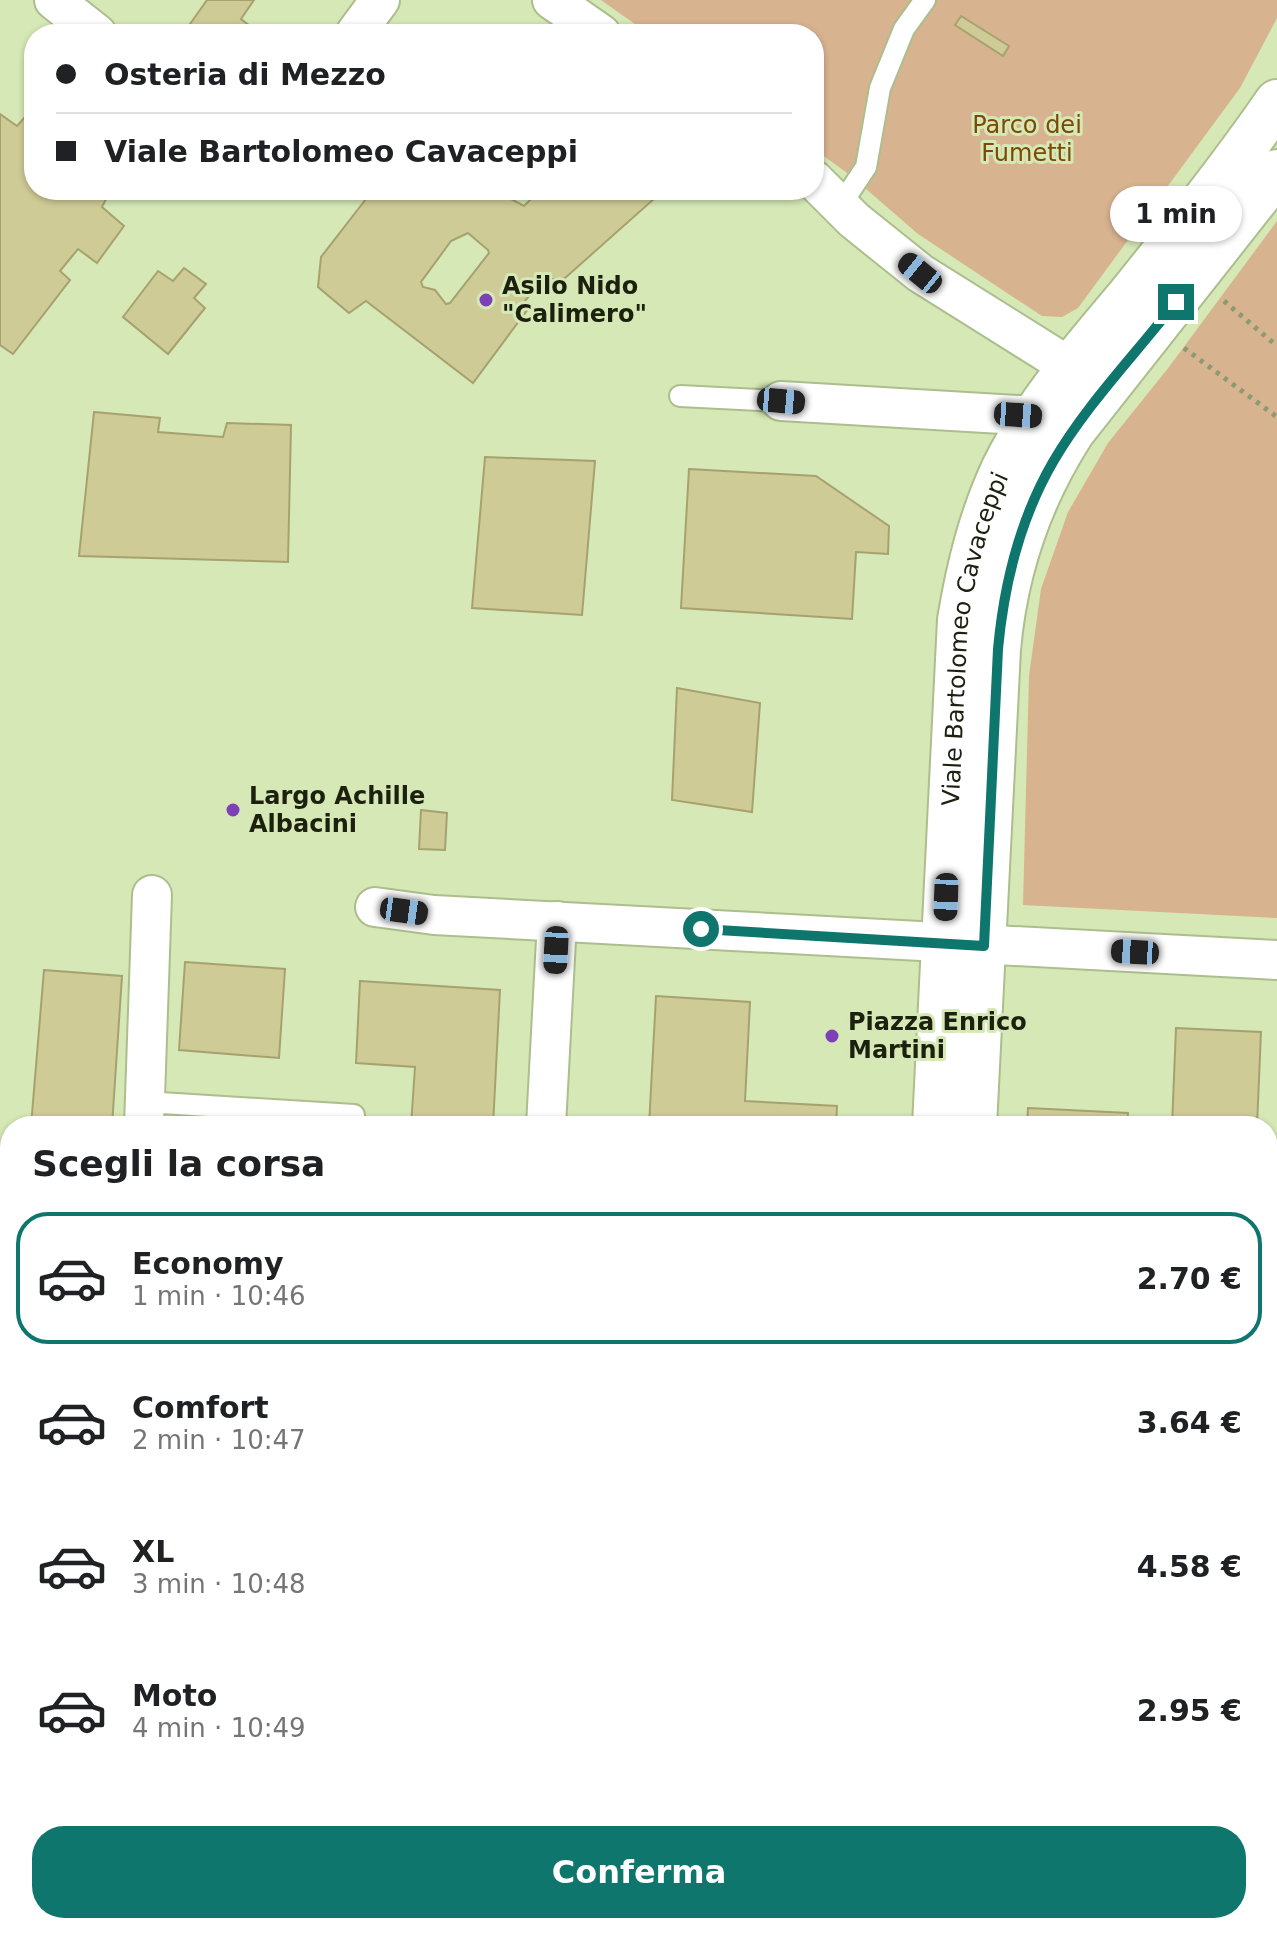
<!DOCTYPE html>
<html lang="it">
<head>
<meta charset="utf-8">
<style>
  body { margin:0; font-family:"DejaVu Sans",sans-serif; background:#f6f6f6; color:#202124; height:100vh; display:flex; flex-direction:column; font-size:30px; white-space:nowrap }
  * { box-sizing:border-box; margin:0 }
  p { font-size:26px; color:#757577 }
  .icon { flex:none; width:44px; height:44px; fill:none; stroke:currentColor; stroke-width:2; stroke-linecap:round; stroke-linejoin:round }
  .map { position:relative; flex:1; overflow:hidden }
  .sheet { position:absolute; left:0px; top:1116px; width:1278px; height:818px; display:flex; flex-direction:column; background:#fff; border-radius:32px 32px 0 0; box-shadow:0 2px 6px #0004 }
  .sheet>* { flex:none }
  .guide { position:absolute; left:24px; top:24px; width:800px; height:176px; border-radius:32px; box-shadow:0 2px 6px #0004; display:grid; align-content:center; height:176px; padding:0 32px; background:#fff }
  .end { position:absolute; width:36px; height:36px; margin:-18px; border:10px solid #0f766e; background:#fff; box-shadow:0 0 0 4px #fff }
  .from { border-radius:50% }
  .bubble { position:absolute; height:56px; border-radius:28px; background:#fff; box-shadow:0 2px 6px #0004; font-size:26px; font-weight:700; line-height:56px; text-align:center }
  .car { position:absolute; width:24px; height:48px; margin:-24px -12px; border-radius:10px; box-shadow:0 0 6px 2px #0007; background:linear-gradient(#222 24%,#8ab4d8 0 40%,#222 0 76%,#8ab4d8 0 86%,#222 0) }
  .guide b { display:flex; align-items:center; gap:28px; height:76px; font-size:30px }
  .guide b+b { border-top:2px solid #e0e0e0 }
  .guide i { width:20px; height:20px; background:#202124 }
  ul { padding:0; list-style:none }
  li { display:flex; align-items:center; gap:24px; height:132px; margin:0 16px 12px; padding:0 16px; border:4px solid transparent; border-radius:32px }
  li div { flex:1 }
  li b { display:block; font-size:30px }
  li em { font-style:normal; font-weight:700 }
  li.selected { border-color:#0f766e }
  li>.icon { width:72px; height:72px; stroke-width:1.5 }
  h2 { padding:0 32px; font-size:36px; line-height:96px }
  .button { display:flex; gap:16px; margin-top:auto; padding:16px 32px }
  .button a { flex:1; height:92px; border-radius:32px; background:#0f766e; color:#fff; font-size:32px; font-weight:700; line-height:92px; text-align:center }
  .map>svg:first-child { display:block }
  .green { fill:#d8b390 }
  .building { fill:#cfcb96; stroke:#a6a26f; stroke-width:2; fill-rule:evenodd }
  .lines { fill:none; stroke-linecap:round; stroke-linejoin:round }
  .lane-casing { stroke:#acbe8d; stroke-width:24 }
  .street-casing { stroke:#acbe8d; stroke-width:42 }
  .secondary-casing { stroke:#acbe8d; stroke-width:48 }
  .path { stroke:#8c9a73; stroke-width:5; stroke-dasharray:4 6; stroke-linecap:butt }
  .lane { stroke:#fff; stroke-width:20 }
  .street { stroke:#fff; stroke-width:38 }
  .secondary { stroke:#fff; stroke-width:44 }
  .route { stroke:#0f766e; stroke-width:10 }
  .poi-dot { fill:#7d40b6; stroke:#d5e8b5; stroke-width:3 }
  .labels { text-anchor:middle; stroke-width:6; stroke-linejoin:round; paint-order:stroke }
  .park-label { font-size:24px; fill:#7c4907; stroke:#d5e8b5 }
  .poi-label { font-size:24px; font-weight:bold; fill:#1b210e; stroke:#d5e8b5; text-anchor:start }
  .street-label { font-size:24px; fill:#1b210e; stroke:#d5e8b5 }
</style>
</head>
<body>
<div class="map">
<svg width="1277" height="1933" viewBox="0 0 1277 1933">
  <rect width="100%" height="100%" fill="#d5e8b5"/>
  <g class="green">
    <polygon points="601,0 1277,0 1277,18 1240,88 1078,308 1062,317 1042,316 918,234 850,175 814,149 814,34 649,34"/>
    <polygon points="1277,221 1277,918 1023,905 1029,676 1041,589 1068,512 1108,443 1169,367"/>
  </g>
  <g class="building">
    <polygon points="207,0 254,0 241,19 260,34 183,34"/>
    <polygon points="961,16 1009,46 1003,56 955,25"/>
    <polygon points="34,107 34,190 105,190 109,193 102,207 124,226 97,263 78,249 60,271 70,280 13,354 0,345 0,114 17,126"/>
    <path d="M 373,190 L 494,190 L 524,206 L 540,190 L 648,190 L 655,198 L 565,278 L 542,280 L 525,301 L 528,309 L 473,383 L 366,301 L 349,313 L 318,287 L 321,257 ZM 468,233 L 488,250 L 489,253 L 450,303 L 446,304 L 435,290 L 423,287 L 421,282 L 451,241 Z"/>
    <polygon points="184,268 206,284 194,298 205,308 168,354 123,317 158,271 173,281"/>
    <polygon points="94,412 160,418 158,432 223,437 227,423 291,425 288,562 79,556"/>
    <polygon points="485,457 595,461 582,615 472,608"/>
    <polygon points="689,469 816,476 889,526 888,554 856,552 852,619 681,608"/>
    <polygon points="677,688 760,703 752,812 672,800"/>
    <polygon points="421,810 447,813 445,850 419,849"/>
    <polygon points="185,962 285,969 279,1058 179,1050"/>
    <polygon points="44,970 122,976 112,1126 31,1126"/>
    <polygon points="360,981 500,990 493,1126 411,1126 415,1067 356,1063"/>
    <polygon points="656,996 750,1002 745,1101 837,1106 836,1126 649,1126"/>
    <polygon points="1176,1028 1261,1032 1257,1126 1172,1126"/>
    <polygon points="1028,1108 1128,1113 1127,1126 1027,1126"/>
    <rect x="1268" y="1376" width="9" height="66"/>
    <polygon points="2,1572 10,1573 10,1644 0,1643"/>
    <polygon points="1268,1610 1277,1611 1277,1636 1268,1635"/>
    <polygon points="0,1686 10,1687 10,1804 0,1804"/>
    <rect x="1268" y="1776" width="9" height="114"/>
  </g>
  <g class="lines">
    <g class="lane-casing">
      <g id="lane">
        <polyline points="840,206 866,167 880,88 904,29 925,0"/>
        <polyline points="680,396 781,401"/>
        <polyline points="145,1102 354,1115 354,1126"/>
      </g>
    </g>
    <g class="street-casing">
      <g id="street">
        <polyline points="54,0 97,34"/>
        <polyline points="552,0 601,34"/>
        <polyline points="355,34 380,0"/>
        <polyline points="814,180 854,220 920,273 1070,367"/>
        <polyline points="781,401 1036,416"/>
        <polyline points="375,907 434,915 1277,960"/>
        <polyline points="144,1126 152,895"/>
        <polyline points="546,1126 557,921"/>
        <polyline points="0,1466 10,1467"/>
        <polyline points="0,1505 10,1506"/>
      </g>
    </g>
    <g class="secondary-casing">
      <g id="secondary">
        <path id="s1" d="M 935,1126 L 960,620 C 969,567 981,517 1004,468 C 1035,405 1084,350 1129,296 C 1180,233 1231,169 1277,102"/>
        <path d="M 974,1126 L 998,649 C 1005,570 1029,499 1072,432 L 1277,172"/>
        <polyline points="1268,1545 1277,1545"/>
        <polyline points="1268,1582 1277,1582"/>
        <polyline points="891,1933 892,1924"/>
        <polyline points="930,1933 931,1924"/>
      </g>
    </g>
    <g class="path">
      <polyline points="1224,301 1277,346"/>
      <polyline points="1184,348 1277,417"/>
    </g>
    <use href="#lane" class="lane"/>
    <use href="#street" class="street"/>
    <use href="#secondary" class="secondary"/>
  </g>
  <g class="lines">
    <path class="route" d="M 701,929 L 984,946 L 998,649 C 1004,584 1020,519 1053,462 C 1086,405 1135,355 1176,302"/>
  </g>
  <g class="poi-dot">
    <circle cx="486" cy="300" r="8"/>
    <circle cx="233" cy="810" r="8"/>
    <circle cx="832" cy="1036" r="8"/>
  </g>
  <g class="labels">
    <g class="park-label">
      <text x="1027" y="133">Parco dei<tspan x="1027" dy="28">Fumetti</tspan></text>
    </g>
    <g class="poi-label">
      <text x="502" y="294">Asilo Nido<tspan x="502" dy="28">"Calimero"</tspan></text>
      <text x="249" y="804">Largo Achille<tspan x="249" dy="28">Albacini</tspan></text>
      <text x="848" y="1030">Piazza Enrico<tspan x="848" dy="28">Martini</tspan></text>
    </g>
    <g class="street-label">
      <text dy="8" stroke="none"><textPath href="#s1" startOffset="490">Viale Bartolomeo Cavaceppi</textPath></text>
    </g>
  </g>
</svg>
<i class="end from" style="left:701px;top:929px"></i>
<i class="end" style="left:1176px;top:302px"></i>
<div class="bubble" style="left:1110px;top:186px;width:132px">1 min</div>
<i class="car" style="left:920px;top:273px;rotate:309deg"></i>
<i class="car" style="left:781px;top:401px;rotate:95deg"></i>
<i class="car" style="left:1018px;top:415px;rotate:94deg"></i>
<i class="car" style="left:946px;top:897px;rotate:182deg"></i>
<i class="car" style="left:404px;top:911px;rotate:98deg"></i>
<i class="car" style="left:556px;top:950px;rotate:183deg"></i>
<i class="car" style="left:1135px;top:952px;rotate:273deg"></i>
<div class="guide">
<b><i class="from"></i>Osteria di Mezzo</b>
<b><i></i>Viale Bartolomeo Cavaceppi</b>
</div>
<section class="sheet">
<h2>Scegli la corsa</h2>
<ul>
<li class="selected"><svg class="icon" aria-label="car" viewBox="0 0 24 24"><path d="M5 17H2v-5l4-1 3-4h7l3 4 3 1v5h-3M9 17h6M6 11h13"/><circle cx="7" cy="17" r="2"/><circle cx="17" cy="17" r="2"/></svg><div><b>Economy</b><p>1 min · 10:46</p></div><em>2.70 €</em></li>
<li><svg class="icon" aria-label="car" viewBox="0 0 24 24"><path d="M5 17H2v-5l4-1 3-4h7l3 4 3 1v5h-3M9 17h6M6 11h13"/><circle cx="7" cy="17" r="2"/><circle cx="17" cy="17" r="2"/></svg><div><b>Comfort</b><p>2 min · 10:47</p></div><em>3.64 €</em></li>
<li><svg class="icon" aria-label="car" viewBox="0 0 24 24"><path d="M5 17H2v-5l4-1 3-4h7l3 4 3 1v5h-3M9 17h6M6 11h13"/><circle cx="7" cy="17" r="2"/><circle cx="17" cy="17" r="2"/></svg><div><b>XL</b><p>3 min · 10:48</p></div><em>4.58 €</em></li>
<li><svg class="icon" aria-label="car" viewBox="0 0 24 24"><path d="M5 17H2v-5l4-1 3-4h7l3 4 3 1v5h-3M9 17h6M6 11h13"/><circle cx="7" cy="17" r="2"/><circle cx="17" cy="17" r="2"/></svg><div><b>Moto</b><p>4 min · 10:49</p></div><em>2.95 €</em></li>
</ul>
<div class="button"><a>Conferma</a></div>
</section>
</div>
</body>
</html>
